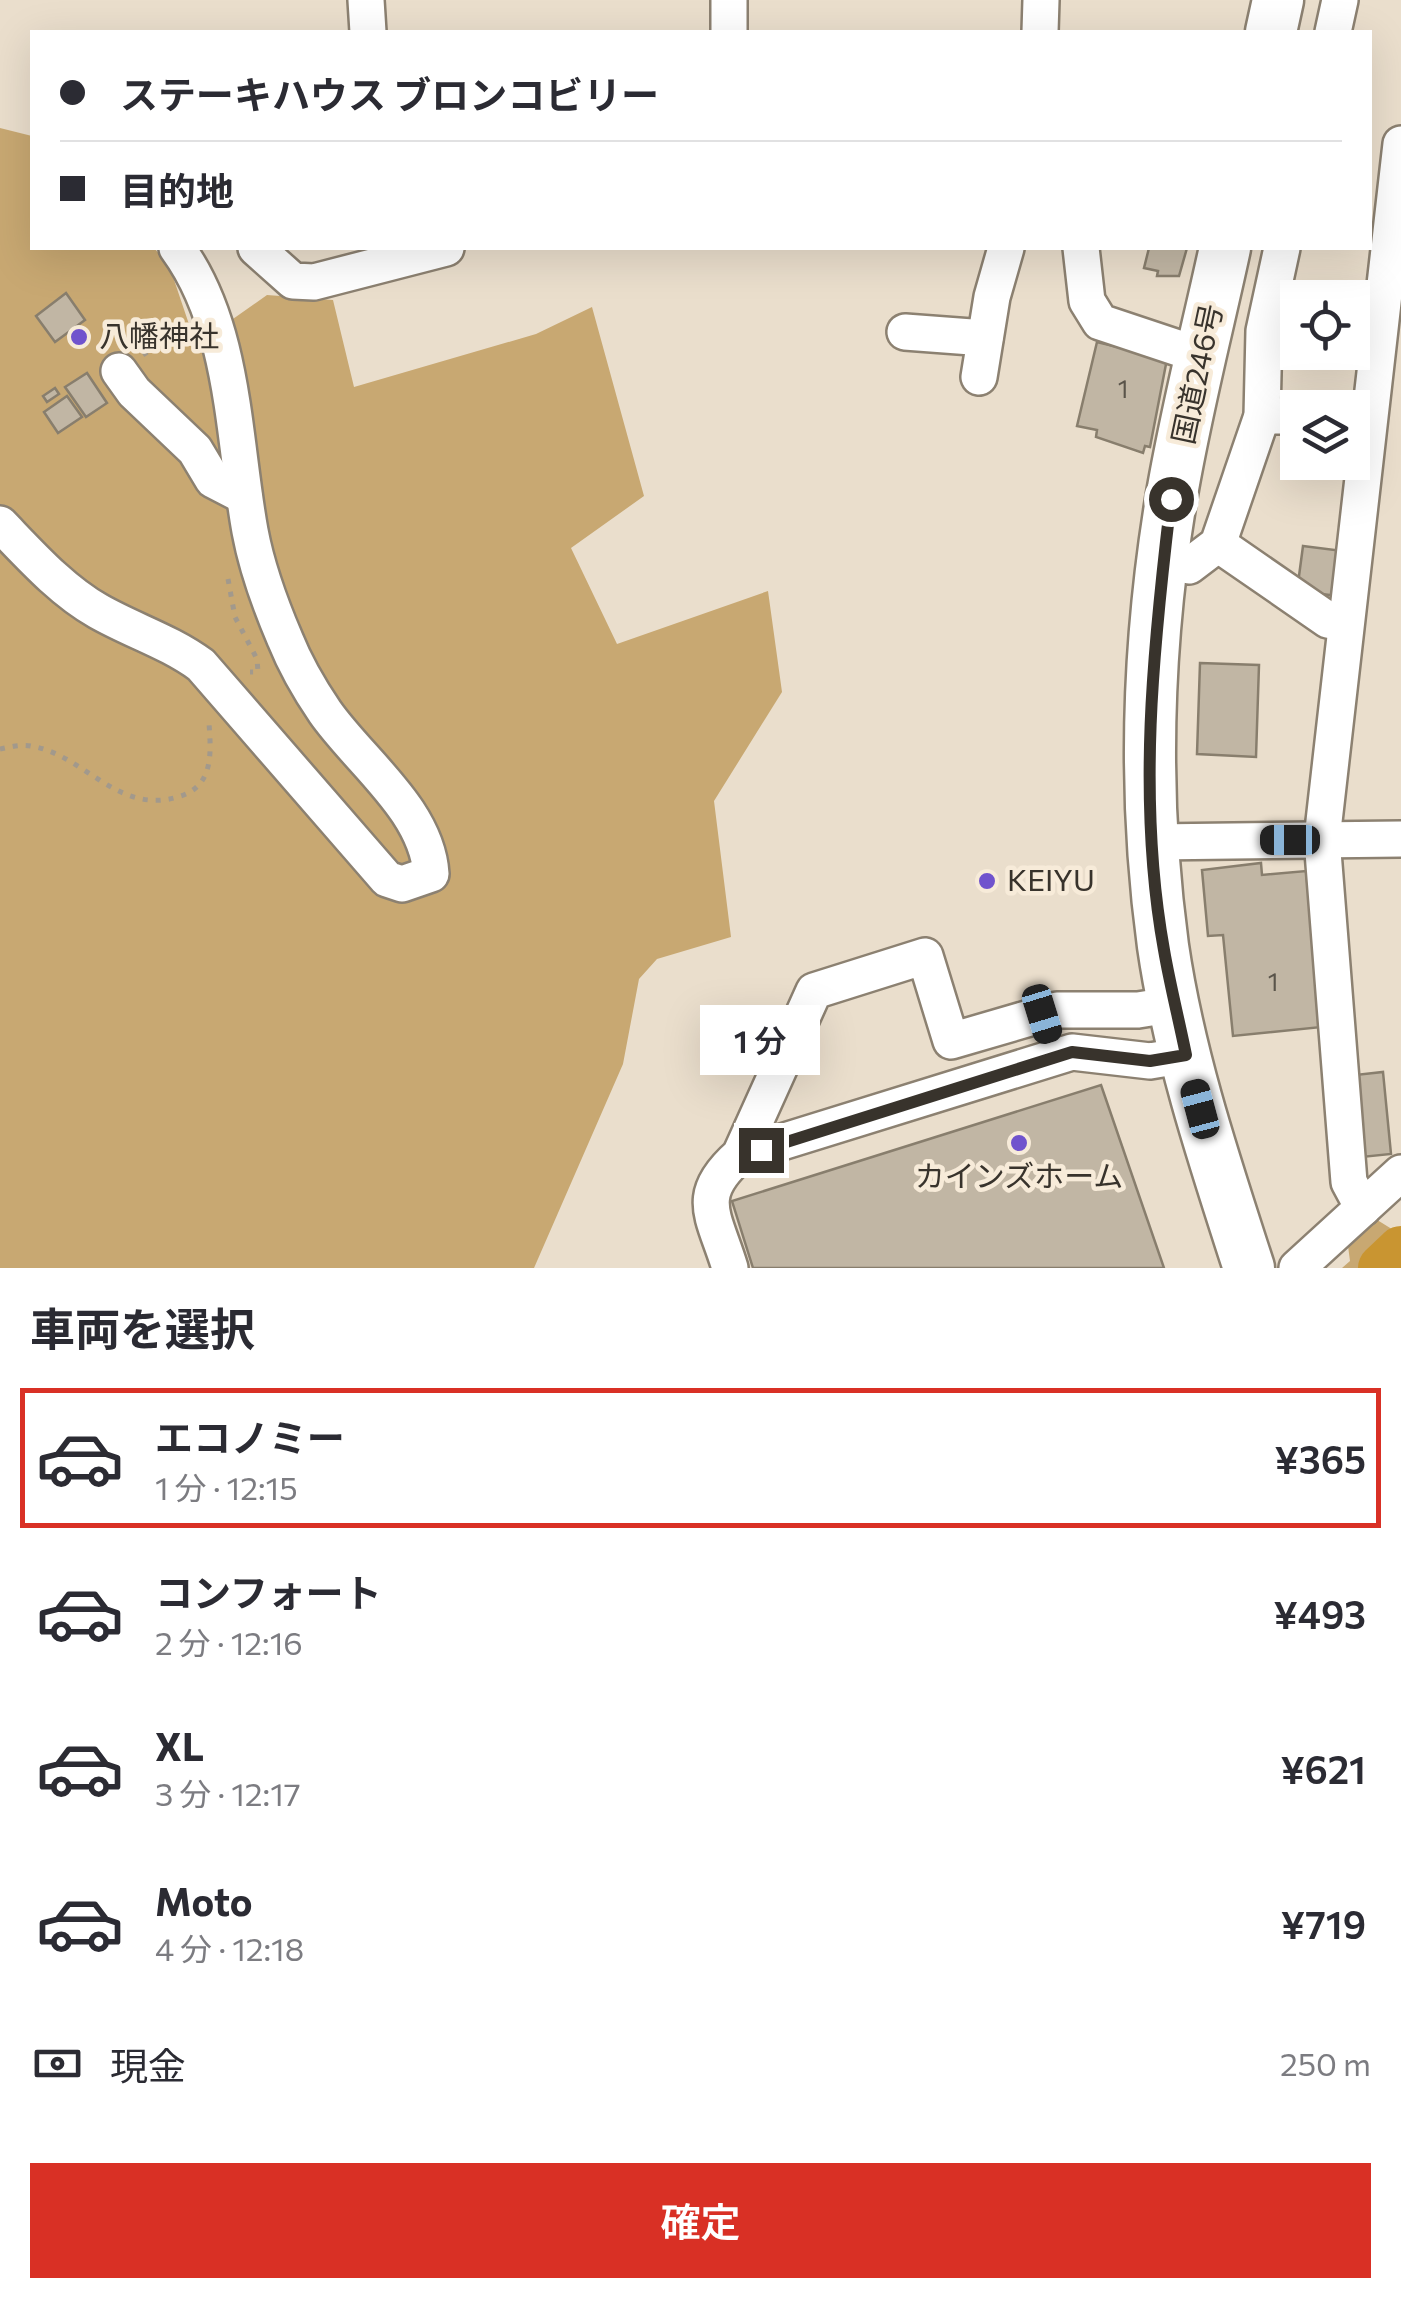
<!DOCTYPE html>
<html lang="ja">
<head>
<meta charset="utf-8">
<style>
  body { margin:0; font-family:Commissioner,"Noto Sans JP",sans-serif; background:#f2f2f3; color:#2b2b33; height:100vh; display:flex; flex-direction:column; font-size:38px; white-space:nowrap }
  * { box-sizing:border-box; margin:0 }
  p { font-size:32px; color:#7c7c81 }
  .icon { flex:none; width:55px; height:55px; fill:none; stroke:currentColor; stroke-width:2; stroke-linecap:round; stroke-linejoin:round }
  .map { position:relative; height:1268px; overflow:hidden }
  .details { display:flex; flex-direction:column; background:#fff; flex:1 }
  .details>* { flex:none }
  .top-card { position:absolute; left:30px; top:30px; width:1342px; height:220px; border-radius:0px; box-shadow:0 10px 40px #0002; display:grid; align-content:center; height:220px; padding:0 30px; background:#fff }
  .controls { position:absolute; left:1280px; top:280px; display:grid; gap:20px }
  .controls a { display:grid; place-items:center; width:90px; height:90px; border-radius:0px; background:#fff; box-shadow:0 10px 40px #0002; font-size:50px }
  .end { position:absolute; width:45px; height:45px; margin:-22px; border:12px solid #38332c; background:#fff; box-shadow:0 0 0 5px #fff }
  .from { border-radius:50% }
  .bubble { position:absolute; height:70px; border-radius:0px; background:#fff; box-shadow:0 10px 40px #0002; font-size:32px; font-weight:600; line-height:70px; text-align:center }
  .car { position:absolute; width:30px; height:60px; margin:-30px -15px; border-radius:12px; box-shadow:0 0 8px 2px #0007; background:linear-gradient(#222 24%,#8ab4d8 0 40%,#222 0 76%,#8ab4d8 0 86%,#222 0) }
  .top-card b { display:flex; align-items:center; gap:35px; height:95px; font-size:38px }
  .top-card b+b { border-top:2px solid #e1e1e2 }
  .top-card i { width:25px; height:25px; background:#2b2b33 }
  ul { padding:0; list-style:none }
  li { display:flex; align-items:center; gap:30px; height:140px; margin:0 20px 15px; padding:0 10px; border:5px solid transparent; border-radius:0px }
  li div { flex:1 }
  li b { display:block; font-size:38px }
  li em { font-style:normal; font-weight:600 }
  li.current { border-color:#d93025 }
  li>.icon { width:90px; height:90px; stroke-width:1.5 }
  h2 { padding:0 30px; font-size:45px; line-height:120px }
  .pay { display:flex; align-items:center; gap:25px; height:110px; padding:0 30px; font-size:38px }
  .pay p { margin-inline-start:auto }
  .button { display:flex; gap:20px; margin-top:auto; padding:20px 30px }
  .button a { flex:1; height:115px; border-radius:0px; background:#d93025; color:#fff; font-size:40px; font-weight:600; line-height:115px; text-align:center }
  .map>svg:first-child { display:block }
  .green { fill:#c8a872 }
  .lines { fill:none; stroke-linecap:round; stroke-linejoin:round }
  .river { stroke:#c99531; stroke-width:48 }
  .building { fill:#c1b6a4; stroke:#887e6d; stroke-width:2.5 }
  .minor-casing { stroke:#8c8171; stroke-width:40 }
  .highway-casing { stroke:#8c8171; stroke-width:55 }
  .path { stroke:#a2998c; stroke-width:5; stroke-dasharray:5 8; stroke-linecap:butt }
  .minor { stroke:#fff; stroke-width:35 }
  .highway { stroke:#fff; stroke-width:50 }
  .route { stroke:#38332c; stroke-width:12 }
  .poi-dot { fill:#7053cd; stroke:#f7ebd9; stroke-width:4 }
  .labels { text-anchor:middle; stroke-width:9; stroke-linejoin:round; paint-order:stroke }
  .number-label { font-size:25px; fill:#5a544a }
  .poi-label { font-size:30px; fill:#38332c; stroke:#f7ebd9; text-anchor:start }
  .street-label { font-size:30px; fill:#38332c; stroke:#f7ebd9 }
</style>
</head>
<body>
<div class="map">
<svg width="1401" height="1268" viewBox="0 0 1401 1268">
  <rect width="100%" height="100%" fill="#eadecc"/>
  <g class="green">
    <polygon points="0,128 32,136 32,248 154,248 169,265 196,345 267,295 333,300 354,387 536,334 592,307 644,496 571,548 617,644 768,591 782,692 714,801 731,937 657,959 639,979 623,1064 534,1268 0,1268"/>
    <polygon points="1374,1218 1395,1231 1401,1249 1399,1268 1342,1268 1350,1261 1348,1246 1356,1223"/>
  </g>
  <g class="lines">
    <polyline class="river" points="1382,1268 1401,1250"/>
  </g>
  <g class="building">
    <polygon points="1149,248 1187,248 1179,276 1157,276 1158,271 1144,268"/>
    <polygon points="66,293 85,320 55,342 36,316"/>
    <polygon points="1097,342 1167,359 1150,447 1145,446 1143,453 1096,437 1097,430 1077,426"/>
    <polygon points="87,373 107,403 86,417 65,387"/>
    <polygon points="55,388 59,394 47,402 43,396"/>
    <polygon points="67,396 82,417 58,433 44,412"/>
    <polygon points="1303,546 1343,551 1338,596 1297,591"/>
    <polygon points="1200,663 1259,665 1256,757 1197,754"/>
    <polygon points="1261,863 1262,875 1306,871 1322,1027 1233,1036 1223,935 1208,936 1202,870"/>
    <polygon points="1383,1072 1391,1154 1362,1157 1355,1075"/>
    <polygon points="1101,1085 1164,1268 753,1268 732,1201"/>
  </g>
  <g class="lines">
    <g class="minor-casing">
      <g id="minor">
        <polyline points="366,0 368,32"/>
        <polyline points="729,32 729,0"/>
        <polyline points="1040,32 1041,0"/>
        <polyline points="1333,32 1340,0"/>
        <polyline points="256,248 293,281 314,282 446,248"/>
        <polyline points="1081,248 1087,301 1100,322 1202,356"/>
        <polyline points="905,332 985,338"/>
        <polyline points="119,371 134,392 195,450 213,480 244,496"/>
        <polyline points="979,377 992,297 1006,248"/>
        <polyline points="1262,416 1298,416"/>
        <path d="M 0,524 C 30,555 61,590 98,611 C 133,631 168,641 201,665 L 387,879 L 402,884 L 431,874 C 427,810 360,762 325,712 C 310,690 295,664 285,639 C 270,604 257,569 250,531 C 233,438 235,327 177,248"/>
        <polyline points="1218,544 1328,620 1343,623"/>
        <polyline points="1189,566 1218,544 1262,416 1264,331 1282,248"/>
        <polyline points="1154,842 1401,839"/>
        <polyline points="740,1155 1072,1052 1150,1061 1186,1055"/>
        <polyline points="1363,1208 1349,1182 1322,839 1401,144"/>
        <path d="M 730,1268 C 714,1215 693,1196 740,1155 L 814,991 L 925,956 L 951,1041 L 1057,1010 L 1138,1010 L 1176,1004"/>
        <polyline points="1297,1268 1401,1173"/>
      </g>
    </g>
    <g class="highway-casing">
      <g id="highway">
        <polyline points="1271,32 1278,0"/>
        <path d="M 1225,248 C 1207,331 1185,415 1171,500 C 1147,646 1143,799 1163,946 C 1179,1056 1215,1163 1249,1268"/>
      </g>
    </g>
    <g class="path">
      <polyline points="143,355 184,328"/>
      <polyline points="228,579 235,617 257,659 258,672 250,672"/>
      <path d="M 0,749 C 10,747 21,744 31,746 C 86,755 118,817 181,796 C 214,785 211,752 209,723"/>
    </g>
    <use href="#minor" class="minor"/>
    <use href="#highway" class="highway"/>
  </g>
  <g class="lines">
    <path class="route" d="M 761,1150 L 1072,1052 L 1150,1061 L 1186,1055 C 1179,1020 1170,985 1164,950 C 1137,801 1153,648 1171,499"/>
  </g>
  <g class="poi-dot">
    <circle cx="79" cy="337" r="10"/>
    <circle cx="987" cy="881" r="10"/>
    <circle cx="1019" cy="1143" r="10"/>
  </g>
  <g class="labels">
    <g class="number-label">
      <text x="1123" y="398">1</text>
      <text x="1273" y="991">1</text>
    </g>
    <g class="poi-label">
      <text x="99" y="347">八幡神社</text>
      <text x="1007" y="891">KEIYU</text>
      <text x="1019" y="1187" text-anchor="middle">カインズホーム</text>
    </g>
    <g class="street-label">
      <text transform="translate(1198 374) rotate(-78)" y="10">国道246号</text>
    </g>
  </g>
</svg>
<div class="controls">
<a><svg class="icon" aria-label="locate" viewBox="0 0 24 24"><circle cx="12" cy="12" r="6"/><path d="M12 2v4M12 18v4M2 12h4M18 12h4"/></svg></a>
<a><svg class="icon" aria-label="layers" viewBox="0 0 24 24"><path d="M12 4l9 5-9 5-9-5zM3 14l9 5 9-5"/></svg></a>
</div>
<i class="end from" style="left:1171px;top:499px"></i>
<i class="end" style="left:761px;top:1150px"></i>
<div class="bubble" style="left:700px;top:1005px;width:120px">1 分</div>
<i class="car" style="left:1290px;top:840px;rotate:270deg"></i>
<i class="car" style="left:1042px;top:1014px;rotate:163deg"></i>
<i class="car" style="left:1200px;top:1109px;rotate:345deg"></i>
<div class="top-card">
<b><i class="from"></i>ステーキハウス ブロンコビリー</b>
<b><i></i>目的地</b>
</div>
</div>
<section class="details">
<h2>車両を選択</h2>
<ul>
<li class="current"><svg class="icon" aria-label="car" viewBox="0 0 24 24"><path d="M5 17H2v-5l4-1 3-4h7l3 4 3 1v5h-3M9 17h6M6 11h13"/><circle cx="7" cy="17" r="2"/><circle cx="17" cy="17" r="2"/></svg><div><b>エコノミー</b><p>1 分 · 12:15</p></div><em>¥365</em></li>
<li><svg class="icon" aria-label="car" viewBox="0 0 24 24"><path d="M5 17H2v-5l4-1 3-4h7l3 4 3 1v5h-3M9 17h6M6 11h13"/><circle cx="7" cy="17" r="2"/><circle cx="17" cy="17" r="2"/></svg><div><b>コンフォート</b><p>2 分 · 12:16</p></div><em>¥493</em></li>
<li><svg class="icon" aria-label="car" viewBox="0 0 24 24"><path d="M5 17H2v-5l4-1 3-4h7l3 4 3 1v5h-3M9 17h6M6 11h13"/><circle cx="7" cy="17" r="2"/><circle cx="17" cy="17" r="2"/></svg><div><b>XL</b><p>3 分 · 12:17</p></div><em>¥621</em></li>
<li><svg class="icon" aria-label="car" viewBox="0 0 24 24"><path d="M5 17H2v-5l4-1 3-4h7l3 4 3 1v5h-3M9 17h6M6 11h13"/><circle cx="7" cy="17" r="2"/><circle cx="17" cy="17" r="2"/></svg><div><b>Moto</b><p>4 分 · 12:18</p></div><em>¥719</em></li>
</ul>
<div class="pay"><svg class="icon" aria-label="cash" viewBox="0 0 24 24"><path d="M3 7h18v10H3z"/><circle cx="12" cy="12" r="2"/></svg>現金<p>250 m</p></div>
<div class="button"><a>確定</a></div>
</section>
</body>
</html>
